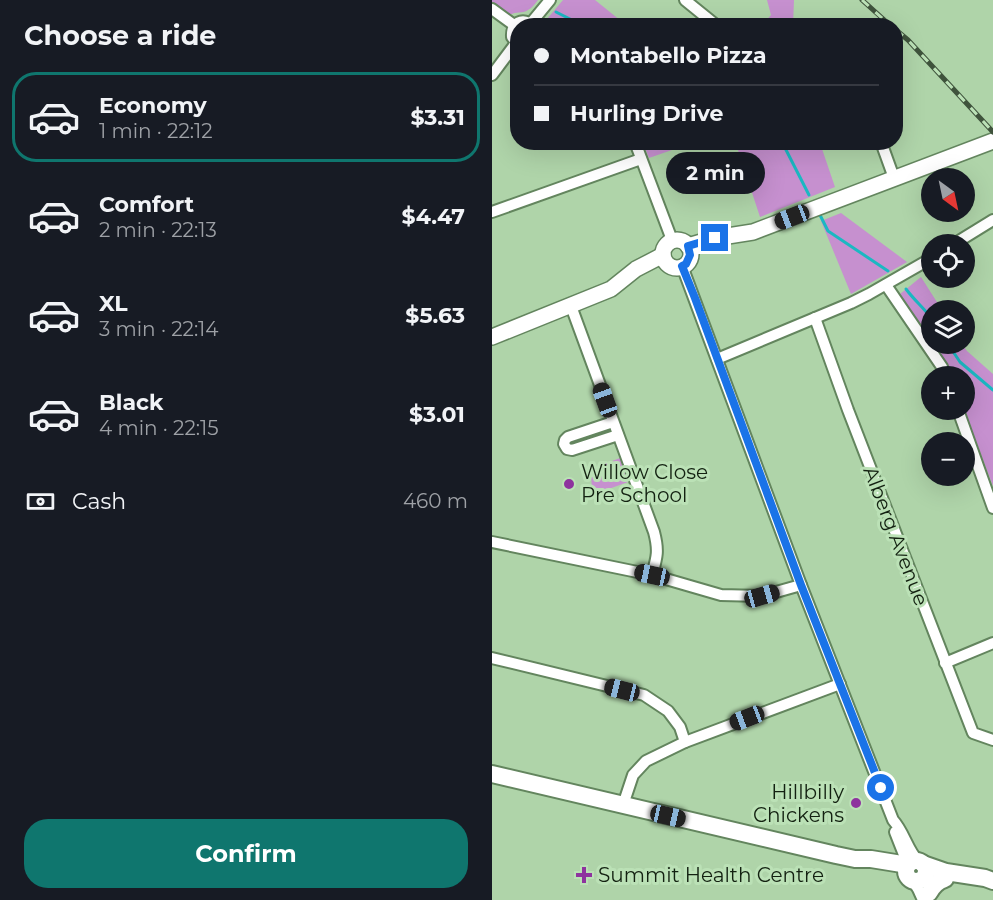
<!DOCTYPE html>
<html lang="en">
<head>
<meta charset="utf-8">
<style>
  body { margin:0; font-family:Montserrat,sans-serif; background:#242831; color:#f1f3f6; height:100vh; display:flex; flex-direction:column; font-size:22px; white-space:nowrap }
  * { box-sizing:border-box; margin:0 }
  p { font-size:20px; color:#9ea1a6 }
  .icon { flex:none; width:33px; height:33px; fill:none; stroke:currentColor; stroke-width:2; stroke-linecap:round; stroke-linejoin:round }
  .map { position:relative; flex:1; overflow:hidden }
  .drawer { display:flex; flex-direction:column; background:#171b24; width:492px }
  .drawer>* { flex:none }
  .guide { position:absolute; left:18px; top:18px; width:393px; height:132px; border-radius:24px; box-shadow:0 6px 24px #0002; display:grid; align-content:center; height:132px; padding:0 24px; background:#171b24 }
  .needle { width:39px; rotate:147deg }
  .buttons { position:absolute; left:429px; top:168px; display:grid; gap:12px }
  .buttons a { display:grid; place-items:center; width:54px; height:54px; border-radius:50%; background:#171b24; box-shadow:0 6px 24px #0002; font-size:30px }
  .end { position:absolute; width:27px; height:27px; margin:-14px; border:8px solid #1a73e8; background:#fff; box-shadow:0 0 0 3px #fff }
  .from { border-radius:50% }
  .bubble { position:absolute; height:42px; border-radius:21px; background:#171b24; box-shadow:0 6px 24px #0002; font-size:20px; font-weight:700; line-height:42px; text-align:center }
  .car { position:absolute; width:18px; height:36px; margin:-18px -9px; border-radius:8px; box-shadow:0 0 4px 2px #0007; background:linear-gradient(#222 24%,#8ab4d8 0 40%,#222 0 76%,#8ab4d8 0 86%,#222 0) }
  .guide b { display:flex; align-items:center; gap:21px; height:57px; font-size:22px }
  .guide b+b { border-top:2px solid #363941 }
  .guide i { width:15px; height:15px; background:#f1f3f6 }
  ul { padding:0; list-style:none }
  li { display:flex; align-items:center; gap:18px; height:90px; margin:0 12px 9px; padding:0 12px; border:3px solid transparent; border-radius:24px }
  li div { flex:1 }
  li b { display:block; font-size:22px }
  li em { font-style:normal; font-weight:700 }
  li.on { border-color:#0f766e }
  li>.icon { width:54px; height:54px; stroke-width:1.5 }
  h2 { padding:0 24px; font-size:27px; line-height:72px }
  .pay { display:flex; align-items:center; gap:15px; height:66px; padding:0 24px; font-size:22px }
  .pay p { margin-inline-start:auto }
  .action { display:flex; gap:12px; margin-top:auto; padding:12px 24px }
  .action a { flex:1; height:69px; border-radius:24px; background:#0f766e; color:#fff; font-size:24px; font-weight:700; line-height:69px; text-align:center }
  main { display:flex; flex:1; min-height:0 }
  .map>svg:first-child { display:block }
  .green { fill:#c690cf }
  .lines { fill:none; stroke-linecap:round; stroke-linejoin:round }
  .stream { stroke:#1bb8c2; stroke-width:3 }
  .street-casing { stroke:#63855e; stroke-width:14 }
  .secondary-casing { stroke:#63855e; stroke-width:18 }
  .primary-casing { stroke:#63855e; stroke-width:20 }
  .street { stroke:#fff; stroke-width:10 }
  .secondary { stroke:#fff; stroke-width:15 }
  .primary { stroke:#fff; stroke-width:16 }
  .rail-casing { stroke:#3f533c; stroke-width:5 }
  .rail { stroke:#bbe1b6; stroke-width:3; stroke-dasharray:9; stroke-linecap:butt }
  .route { stroke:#1a73e8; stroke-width:8 }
  .poi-dot { fill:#8e339e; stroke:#bbe1b6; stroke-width:2 }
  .labels { text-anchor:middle; stroke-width:6; stroke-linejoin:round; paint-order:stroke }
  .poi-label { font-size:20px; fill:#132111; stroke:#bbe1b6; text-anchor:start }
  .street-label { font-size:20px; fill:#132111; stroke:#bbe1b6 }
</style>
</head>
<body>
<main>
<section class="drawer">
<h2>Choose a ride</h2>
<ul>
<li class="on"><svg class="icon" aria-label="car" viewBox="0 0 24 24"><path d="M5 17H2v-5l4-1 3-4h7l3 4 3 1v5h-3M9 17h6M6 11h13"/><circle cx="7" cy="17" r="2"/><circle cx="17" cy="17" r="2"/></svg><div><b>Economy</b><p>1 min · 22:12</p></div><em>$3.31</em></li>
<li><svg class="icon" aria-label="car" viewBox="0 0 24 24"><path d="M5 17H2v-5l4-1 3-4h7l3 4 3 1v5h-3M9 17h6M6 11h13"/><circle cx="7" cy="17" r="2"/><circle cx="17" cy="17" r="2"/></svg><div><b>Comfort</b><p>2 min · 22:13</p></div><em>$4.47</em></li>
<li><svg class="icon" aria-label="car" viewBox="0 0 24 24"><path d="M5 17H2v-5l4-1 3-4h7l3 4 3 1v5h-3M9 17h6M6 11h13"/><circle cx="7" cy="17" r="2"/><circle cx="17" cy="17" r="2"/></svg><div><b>XL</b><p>3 min · 22:14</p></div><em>$5.63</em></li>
<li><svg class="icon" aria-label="car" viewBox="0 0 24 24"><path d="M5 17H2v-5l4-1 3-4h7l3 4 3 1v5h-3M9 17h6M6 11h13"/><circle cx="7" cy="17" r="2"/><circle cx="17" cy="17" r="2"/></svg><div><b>Black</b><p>4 min · 22:15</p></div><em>$3.01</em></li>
</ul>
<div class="pay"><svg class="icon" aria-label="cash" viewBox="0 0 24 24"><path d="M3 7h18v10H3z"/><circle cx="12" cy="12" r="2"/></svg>Cash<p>460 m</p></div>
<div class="action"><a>Confirm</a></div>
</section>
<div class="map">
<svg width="501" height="900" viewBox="0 0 501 900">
  <rect width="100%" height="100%" fill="#afd4a9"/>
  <g class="green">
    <path d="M 0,0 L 46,0 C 43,4 40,8 36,10 C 30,14 24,11 18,15 L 0,2 Z"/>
    <polygon points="71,0 103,0 134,25 54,25 55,19"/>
    <polygon points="275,0 302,0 301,25 270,25 279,15"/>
    <polygon points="151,143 200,143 157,158"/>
    <polygon points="237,143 328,143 343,187 268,217 245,147"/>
    <polygon points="349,213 415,262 359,294 329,221"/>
    <polygon points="429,277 450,310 440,310 440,344 470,344 475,351 501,374 501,486 472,410 472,376 458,376 455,368 408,294"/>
    <polygon points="128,458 136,482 100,495 99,469"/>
  </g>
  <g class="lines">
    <g class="stream">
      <polyline points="64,12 92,26"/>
      <polyline points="290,142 317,195"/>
      <polyline points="328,215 336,231 396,271"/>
      <path d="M 414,289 C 422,300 432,308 440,319"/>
      <polyline points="456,344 468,362 501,390"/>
    </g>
    <g class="street-casing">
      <g id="street">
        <polyline points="193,0 225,26"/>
        <polyline points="0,9 22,25"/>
        <polyline points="39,23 58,0"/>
        <path d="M 26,44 L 20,37 C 19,23 31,16 41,26"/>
        <polyline points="0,75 24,43"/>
        <polyline points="143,142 180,240"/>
        <polyline points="389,142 402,178"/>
        <polyline points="0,212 149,159"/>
        <polyline points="462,244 501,220"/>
        <path d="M 190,266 L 309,585 L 401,820 C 412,832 415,849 426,861"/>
        <polyline points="394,285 450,367 453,376"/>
        <path d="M 79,306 L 162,532 C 167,551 165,557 160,575"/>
        <polyline points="323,318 356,410 481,733 501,740"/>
        <polyline points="225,359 359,303 377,294 440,258"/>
        <polyline points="466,410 501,508"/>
        <polyline points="121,422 76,437 73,440 72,444 75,449 80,450 126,435"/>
        <polyline points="0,542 160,575 229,595 270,596 309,585"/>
        <polyline points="0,658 152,695 176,711 188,727 193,742"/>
        <polyline points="453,663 501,643"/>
        <polyline points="131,805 141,775 154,761 193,742 348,684"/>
        <polyline points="403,832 416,865"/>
        <polyline points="421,881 426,889 431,900"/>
      </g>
    </g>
    <g class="secondary-casing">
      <g id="secondary">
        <circle cx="185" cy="254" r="14"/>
        <polyline points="196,246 223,238 261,232 501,141"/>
        <polyline points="0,337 119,289 144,269 171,255"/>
      </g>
    </g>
    <g class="primary-casing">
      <g id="primary">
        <polyline points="0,774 344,855 363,859 379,859 416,865"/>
        <circle cx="424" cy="871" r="10"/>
        <polyline points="431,864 454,872 493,878 501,881"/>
        <path d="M 437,893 C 441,886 445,881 453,879"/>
      </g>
    </g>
    <use href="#street" class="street"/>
    <use href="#secondary" class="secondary"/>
    <use href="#primary" class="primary"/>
    <g class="rail-casing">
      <g id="rail">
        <polyline points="370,0 399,26"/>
        <polyline points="404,30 416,40 501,132"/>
      </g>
    </g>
    <use href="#rail" class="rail"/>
  </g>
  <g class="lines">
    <polyline class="route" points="223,238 196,246 198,255 194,264 190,266 203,298 309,585 389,788"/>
  </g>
  <g class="poi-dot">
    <circle cx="77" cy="484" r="6"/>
    <circle cx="364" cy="803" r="6"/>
    <path d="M89 866h6v6h6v6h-6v6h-6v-6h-6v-6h6z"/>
  </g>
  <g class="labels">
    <g class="poi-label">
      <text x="89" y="479">Willow Close<tspan x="89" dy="23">Pre School</tspan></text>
      <text x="352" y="799" text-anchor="end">Hillbilly<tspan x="352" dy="23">Chickens</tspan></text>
      <text x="106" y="882">Summit Health Centre</text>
    </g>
    <g class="street-label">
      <text transform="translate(404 536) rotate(69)" y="7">Alberg Avenue</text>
    </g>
  </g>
</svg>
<div class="buttons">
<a><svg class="needle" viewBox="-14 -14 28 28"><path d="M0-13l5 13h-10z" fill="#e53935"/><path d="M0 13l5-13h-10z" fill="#9ea1a6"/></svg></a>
<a><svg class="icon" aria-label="locate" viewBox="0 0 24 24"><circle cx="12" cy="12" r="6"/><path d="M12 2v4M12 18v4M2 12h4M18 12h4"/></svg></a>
<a><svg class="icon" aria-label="layers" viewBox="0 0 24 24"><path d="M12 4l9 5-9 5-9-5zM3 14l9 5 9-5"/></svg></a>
<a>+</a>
<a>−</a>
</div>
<i class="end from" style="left:389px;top:788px"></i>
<i class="end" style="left:223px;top:238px"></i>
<div class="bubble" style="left:174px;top:152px;width:99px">2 min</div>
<i class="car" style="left:300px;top:217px;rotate:249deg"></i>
<i class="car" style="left:113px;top:400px;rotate:340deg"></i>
<i class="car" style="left:160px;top:575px;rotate:282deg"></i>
<i class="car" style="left:270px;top:596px;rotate:74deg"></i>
<i class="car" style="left:130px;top:690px;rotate:284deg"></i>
<i class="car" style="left:255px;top:718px;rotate:249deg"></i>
<i class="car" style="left:176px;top:816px;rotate:103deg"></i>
<div class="guide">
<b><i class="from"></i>Montabello Pizza</b>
<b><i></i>Hurling Drive</b>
</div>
</div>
</main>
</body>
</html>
